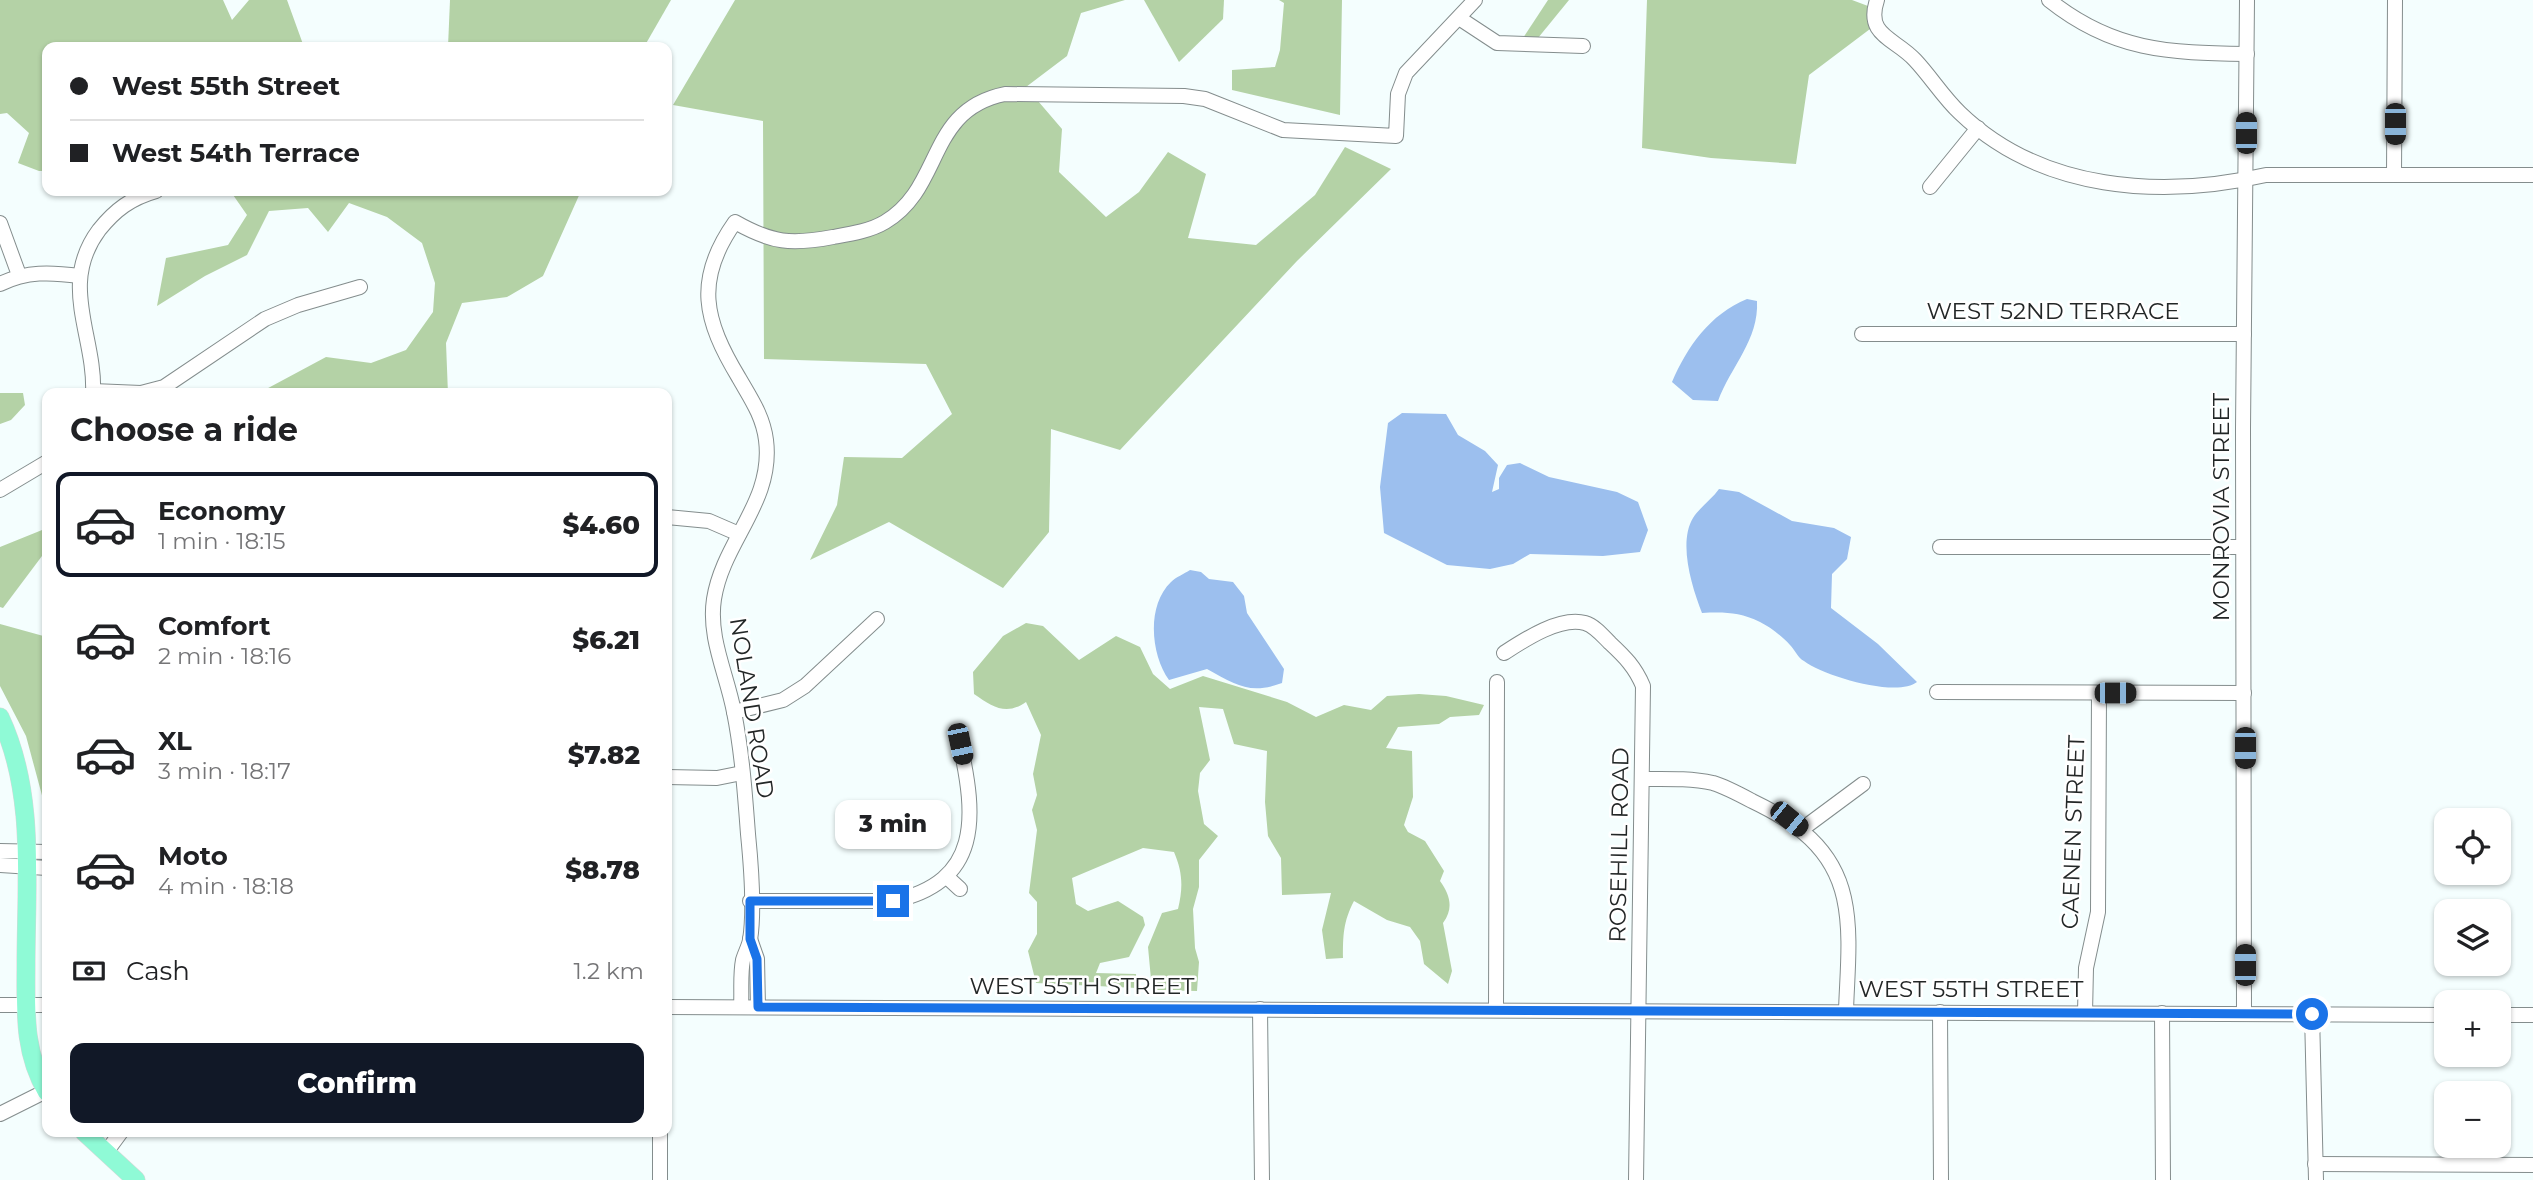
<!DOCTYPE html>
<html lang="en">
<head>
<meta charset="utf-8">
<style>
  body { margin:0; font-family:Montserrat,sans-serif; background:#f6f6f6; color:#202124; height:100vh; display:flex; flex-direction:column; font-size:26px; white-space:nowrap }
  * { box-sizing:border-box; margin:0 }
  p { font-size:23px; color:#757577 }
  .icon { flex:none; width:38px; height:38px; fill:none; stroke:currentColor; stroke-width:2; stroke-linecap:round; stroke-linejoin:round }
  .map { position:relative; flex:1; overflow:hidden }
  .sheet { position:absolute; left:42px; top:388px; width:630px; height:749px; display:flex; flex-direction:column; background:#fff; border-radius:14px; box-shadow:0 2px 5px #0004 }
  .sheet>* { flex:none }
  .hud { position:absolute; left:42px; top:42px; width:630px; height:154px; border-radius:14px; box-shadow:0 2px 5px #0004; display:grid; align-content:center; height:154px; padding:0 28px; background:#fff }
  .controls { position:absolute; left:2434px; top:808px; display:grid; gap:14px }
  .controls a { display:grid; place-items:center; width:77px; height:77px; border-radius:14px; background:#fff; box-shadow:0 2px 5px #0004; font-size:35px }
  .end { position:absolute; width:32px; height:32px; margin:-16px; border:9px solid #1a73e8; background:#fff; box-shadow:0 0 0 4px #fff }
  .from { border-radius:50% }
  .bubble { position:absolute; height:49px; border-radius:14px; background:#fff; box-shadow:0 2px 5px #0004; font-size:23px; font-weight:800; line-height:49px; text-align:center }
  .car { position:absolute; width:21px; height:42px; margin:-21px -10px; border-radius:9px; box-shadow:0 0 5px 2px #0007; background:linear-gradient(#222 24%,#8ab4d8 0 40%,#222 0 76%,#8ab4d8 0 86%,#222 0) }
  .hud b { display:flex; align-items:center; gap:24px; height:66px; font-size:26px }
  .hud b+b { border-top:2px solid #e0e0e0 }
  .hud i { width:18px; height:18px; background:#202124 }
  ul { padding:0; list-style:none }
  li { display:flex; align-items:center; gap:21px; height:105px; margin:0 14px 10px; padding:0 14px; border:4px solid transparent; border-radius:14px }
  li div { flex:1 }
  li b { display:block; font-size:26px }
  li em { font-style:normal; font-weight:800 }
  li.selected { border-color:#111827 }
  li>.icon { width:63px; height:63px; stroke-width:1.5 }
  h2 { padding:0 28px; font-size:32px; line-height:84px }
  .pay { display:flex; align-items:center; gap:18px; height:77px; padding:0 28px; font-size:26px }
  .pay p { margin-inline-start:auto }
  .action { display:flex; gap:14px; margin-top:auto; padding:14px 28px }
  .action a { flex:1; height:80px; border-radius:14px; background:#111827; color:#fff; font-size:28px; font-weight:800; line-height:80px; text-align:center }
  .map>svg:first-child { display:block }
  .green { fill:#b4d2a6 }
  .water { fill:#9cbfee }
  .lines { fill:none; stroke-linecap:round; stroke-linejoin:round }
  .minor-casing { stroke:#848d8d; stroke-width:16 }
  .major-casing { stroke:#d7d8d8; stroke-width:19 }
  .minor { stroke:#fff; stroke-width:14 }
  .major { stroke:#8ffad6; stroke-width:18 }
  .route { stroke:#1a73e8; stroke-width:9 }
  .labels { text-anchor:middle; stroke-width:5; stroke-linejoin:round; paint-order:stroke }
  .street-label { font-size:23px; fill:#232727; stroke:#fff }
</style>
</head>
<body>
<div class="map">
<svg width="2533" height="1180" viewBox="0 0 2533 1180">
  <rect width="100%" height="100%" fill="#f4fefe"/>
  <g class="green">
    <polygon points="0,0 223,0 232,20 249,0 287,0 304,47 47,47 47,171 39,171 18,163 29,133 7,113 0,114"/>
    <polygon points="450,0 671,0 644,47 448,47"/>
    <polygon points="735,0 1125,0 1081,13 1067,56 1026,87 1062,129 1059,172 1106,217 1139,192 1168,152 1206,174 1188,238 1256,245 1315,195 1345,147 1391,169 1297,261 1120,450 1051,429 1049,532 1003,588 889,522 810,560 837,505 844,457 902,458 952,414 926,364 764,359 763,121 673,105"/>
    <polygon points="1144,0 1224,0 1223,19 1179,62"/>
    <polygon points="1279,0 1342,0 1340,115 1232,90 1232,70 1275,67 1280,50 1284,3"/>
    <polygon points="1548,0 1569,0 1538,38 1523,38"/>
    <polygon points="1647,0 1852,0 1868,6 1870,29 1809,75 1796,164 1711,158 1642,148"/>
    <polygon points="234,191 581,191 543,276 507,297 462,303 446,343 448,394 257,394 326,357 371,363 406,350 433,312 435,283 422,243 387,217 349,203 328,232 308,208 269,211 247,255 205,276 157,306 166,258 228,245 247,215 231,192"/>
    <polygon points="0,393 23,393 25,405 11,420 0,424"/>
    <polygon points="47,528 47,557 42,556 3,608 0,607 0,547"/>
    <path d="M 1026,623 L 1043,626 L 1079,660 L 1116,636 L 1140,647 L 1153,674 L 1170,689 L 1203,676 L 1287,702 L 1316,717 L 1344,705 L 1371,710 L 1387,696 L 1419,694 L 1446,696 L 1484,705 L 1479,715 L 1450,717 L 1439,724 L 1398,727 L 1386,748 L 1412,751 L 1413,797 L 1404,825 L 1408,832 L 1425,841 L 1444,871 L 1440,881 C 1450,895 1454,908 1443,923 L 1452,971 L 1448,984 L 1424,964 L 1420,941 L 1410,927 L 1387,920 L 1354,901 C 1343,922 1343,936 1343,958 L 1326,959 L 1322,930 L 1331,893 L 1282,895 L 1281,858 L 1268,836 L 1265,802 L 1267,751 L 1234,744 L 1223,709 L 1199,707 L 1210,760 L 1200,773 L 1198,791 L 1204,824 L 1218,836 L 1199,860 L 1199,887 L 1193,909 L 1195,948 L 1199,962 L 1197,991 L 1152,990 L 1148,947 L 1162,913 L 1178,909 C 1183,888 1183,873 1174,852 L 1143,848 L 1072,878 L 1076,904 L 1088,911 L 1118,901 L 1143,917 L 1145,925 L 1129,957 L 1100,963 L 1096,973 L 1136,974 L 1137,988 L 1036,983 L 1028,951 L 1037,934 L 1037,902 L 1029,893 L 1037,830 L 1032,810 L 1037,795 L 1033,774 L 1041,735 L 1026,702 C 1006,716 993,707 974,694 L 973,672 L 1003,636 Z"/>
    <polygon points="0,624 47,637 47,814 26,736 0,686"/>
  </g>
  <g class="water">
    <path d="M 1747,299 L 1757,301 C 1759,340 1731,366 1718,401 L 1693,400 L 1672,382 C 1687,347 1710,314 1747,299 Z"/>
    <polygon points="1402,413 1446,414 1458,435 1485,451 1498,465 1492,492 1499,489 1499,478 1507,465 1520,463 1549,477 1617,492 1638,502 1648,530 1640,552 1603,556 1530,554 1513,564 1490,569 1447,565 1384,533 1380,487 1388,423"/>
    <path d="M 1719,489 L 1739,492 L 1792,521 L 1834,528 L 1851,537 L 1847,559 L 1832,574 L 1831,608 L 1878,644 L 1917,682 C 1897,698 1824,676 1804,661 C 1798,658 1795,650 1790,645 C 1782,636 1770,627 1760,622 C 1739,612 1724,612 1702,613 C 1692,587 1678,543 1693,518 C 1700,507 1712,499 1719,489 Z"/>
    <path d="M 1190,570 L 1201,572 L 1209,579 L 1233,582 L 1244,596 L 1247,613 L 1284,669 L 1282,683 C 1250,695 1236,685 1207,669 L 1169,680 C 1151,655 1146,606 1171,582 C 1176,577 1184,574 1190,570 Z"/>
  </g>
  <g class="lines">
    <g class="minor-casing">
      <g id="minor">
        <path d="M 1877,0 C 1865,36 1895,38 1915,60 C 1931,77 1943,97 1960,113 C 2041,191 2161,199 2266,175 L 2533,175"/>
        <path d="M 2049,0 C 2113,51 2168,53 2247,54"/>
        <polyline points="1459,18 1497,43 1583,46"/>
        <polyline points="2394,175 2395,0"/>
        <polyline points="1930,187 1978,128"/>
        <polyline points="0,223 19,275"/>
        <path d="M 0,284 C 27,271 50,272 80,276"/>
        <polyline points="1862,334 2244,334"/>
        <polyline points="93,391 141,393 164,387 265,319 298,305 360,287"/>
        <path d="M 93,394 C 96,336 58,285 99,230 C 115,210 131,198 156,191"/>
        <polyline points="0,490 47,462"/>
        <polyline points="667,517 709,521 739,534"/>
        <polyline points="1940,547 2243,547"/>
        <path d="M 1504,653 C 1524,640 1560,616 1585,623 C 1595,626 1603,636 1610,643 C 1625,657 1635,667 1643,686 L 1636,1180"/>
        <polyline points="1937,692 2244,693"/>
        <polyline points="734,712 783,700 805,686 877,619"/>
        <polyline points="667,777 717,778 742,773"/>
        <path d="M 1643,779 C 1666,779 1690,778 1713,783 C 1726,787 1739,794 1752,801 C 1796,822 1833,848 1844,898 C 1852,934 1847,975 1846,1011"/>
        <polyline points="1801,830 1863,784"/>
        <polyline points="0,851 47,852"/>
        <polyline points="0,865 47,868"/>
        <polyline points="947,877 960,889"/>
        <path d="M 750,901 L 893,901 C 982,882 976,816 960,744"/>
        <polyline points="750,939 757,959 758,1007"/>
        <polyline points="0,1005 47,1005"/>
        <polyline points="667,1007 2446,1015"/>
        <path d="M 741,1007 C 742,992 740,975 743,960 C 745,953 749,946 750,940 C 755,909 751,864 748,834 C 745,794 742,752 734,712 C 727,674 708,638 714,599 C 723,541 774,502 766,440 C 763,416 751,399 739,378 C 704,320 694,280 735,222 C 772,243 791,245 833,237 C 850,234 870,231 885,222 C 944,187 926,110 1005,94 L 1184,96 L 1205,99 L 1283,130 L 1396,136 L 1398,94 L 1406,73 L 1475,0"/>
        <polyline points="1260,1009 1262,1180"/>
        <polyline points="1496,1010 1497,682"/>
        <polyline points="1940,1012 1941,1180"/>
        <polyline points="2085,1013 2086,968 2098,912 2099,693"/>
        <polyline points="2162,1013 2163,1180"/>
        <polyline points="2244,1013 2243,428 2247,0"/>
        <polyline points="2312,1014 2316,1180"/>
        <polyline points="2499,1015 2533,1015"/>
        <polyline points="0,1114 46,1091"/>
        <polyline points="660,1132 660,1180"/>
        <polyline points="107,1151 121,1132"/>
        <polyline points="2315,1164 2533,1165"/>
      </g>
    </g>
    <g class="major-casing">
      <g id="major">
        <path d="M 0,717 C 36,793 26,882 26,964 C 26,1010 23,1052 47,1092"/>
        <polyline points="84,1132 136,1180"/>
      </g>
    </g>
    <use href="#minor" class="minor"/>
    <use href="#major" class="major"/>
  </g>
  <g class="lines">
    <polyline class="route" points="893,901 750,901 750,939 757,959 758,1007 2312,1014"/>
  </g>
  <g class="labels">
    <g class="street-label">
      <text x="2053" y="319">WEST 52ND TERRACE</text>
      <text transform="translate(2221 507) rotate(-90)" y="8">MONROVIA STREET</text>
      <text transform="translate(752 708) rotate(81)" y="8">NOLAND ROAD</text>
      <text transform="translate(2073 832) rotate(-88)" y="8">CAENEN STREET</text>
      <text transform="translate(1619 845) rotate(-89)" y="8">ROSEHILL ROAD</text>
      <text x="1082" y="994">WEST 55TH STREET</text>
      <text x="1971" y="997">WEST 55TH STREET</text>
    </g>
  </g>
</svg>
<div class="controls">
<a><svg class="icon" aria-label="locate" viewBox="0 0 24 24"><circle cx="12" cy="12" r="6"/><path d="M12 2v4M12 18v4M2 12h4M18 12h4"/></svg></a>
<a><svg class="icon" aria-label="layers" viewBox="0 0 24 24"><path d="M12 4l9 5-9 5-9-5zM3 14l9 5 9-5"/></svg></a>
<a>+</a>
<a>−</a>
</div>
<i class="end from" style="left:2312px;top:1014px"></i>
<i class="end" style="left:893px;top:901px"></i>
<div class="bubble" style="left:835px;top:800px;width:116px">3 min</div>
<i class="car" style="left:2395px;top:124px;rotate:180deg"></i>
<i class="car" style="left:2246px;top:133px;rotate:0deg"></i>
<i class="car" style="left:2115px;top:693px;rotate:90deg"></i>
<i class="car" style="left:960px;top:744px;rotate:168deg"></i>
<i class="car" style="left:2245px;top:748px;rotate:180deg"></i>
<i class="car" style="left:1789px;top:819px;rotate:129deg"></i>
<i class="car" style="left:2245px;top:965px;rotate:0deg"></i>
<div class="hud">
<b><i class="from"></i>West 55th Street</b>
<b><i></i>West 54th Terrace</b>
</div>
<section class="sheet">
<h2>Choose a ride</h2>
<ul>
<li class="selected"><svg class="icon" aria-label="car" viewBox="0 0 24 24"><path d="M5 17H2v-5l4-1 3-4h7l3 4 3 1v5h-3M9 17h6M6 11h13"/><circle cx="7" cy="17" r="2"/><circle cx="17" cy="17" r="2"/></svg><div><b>Economy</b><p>1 min · 18:15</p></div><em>$4.60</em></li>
<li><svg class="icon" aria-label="car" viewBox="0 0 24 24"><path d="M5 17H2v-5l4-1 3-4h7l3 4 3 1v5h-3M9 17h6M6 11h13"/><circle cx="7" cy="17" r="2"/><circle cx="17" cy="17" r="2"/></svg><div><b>Comfort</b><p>2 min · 18:16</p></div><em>$6.21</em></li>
<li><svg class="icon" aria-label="car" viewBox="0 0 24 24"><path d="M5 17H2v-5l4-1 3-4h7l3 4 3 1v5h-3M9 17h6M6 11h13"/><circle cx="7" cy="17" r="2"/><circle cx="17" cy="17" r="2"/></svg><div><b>XL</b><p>3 min · 18:17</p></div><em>$7.82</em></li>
<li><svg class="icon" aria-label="car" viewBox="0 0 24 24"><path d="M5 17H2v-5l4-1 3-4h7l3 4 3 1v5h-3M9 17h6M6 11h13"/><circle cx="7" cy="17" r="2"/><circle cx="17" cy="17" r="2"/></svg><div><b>Moto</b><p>4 min · 18:18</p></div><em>$8.78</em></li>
</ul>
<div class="pay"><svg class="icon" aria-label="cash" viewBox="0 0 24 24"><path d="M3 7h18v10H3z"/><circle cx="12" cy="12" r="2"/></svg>Cash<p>1.2 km</p></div>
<div class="action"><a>Confirm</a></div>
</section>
</div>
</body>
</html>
